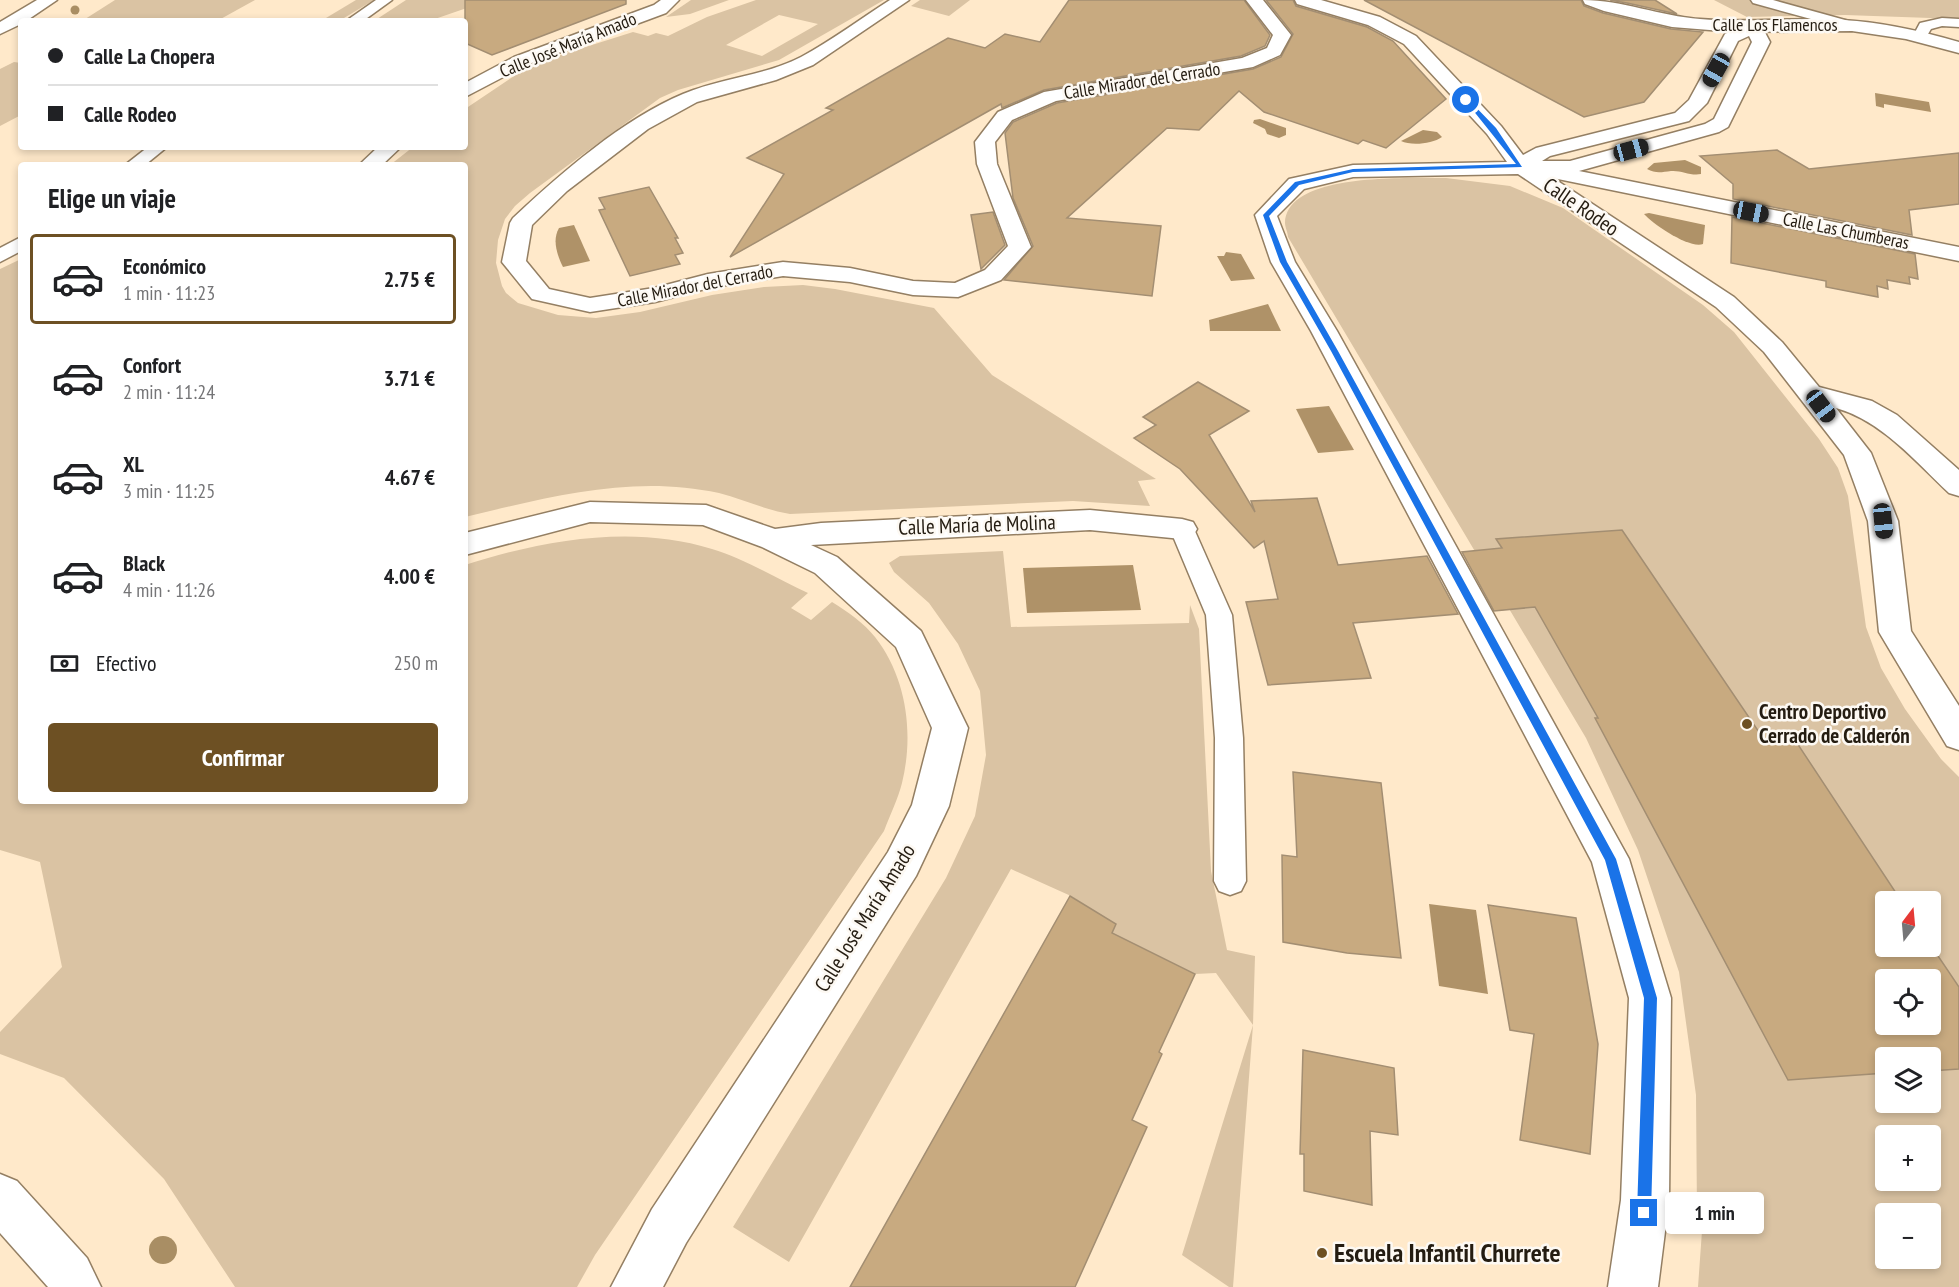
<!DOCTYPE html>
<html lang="es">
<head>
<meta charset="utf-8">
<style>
  body { margin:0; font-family:"PT Sans Narrow",sans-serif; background:#f6f6f6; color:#202124; height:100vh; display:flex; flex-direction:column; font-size:22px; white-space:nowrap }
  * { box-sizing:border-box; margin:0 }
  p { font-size:20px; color:#757577 }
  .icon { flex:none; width:33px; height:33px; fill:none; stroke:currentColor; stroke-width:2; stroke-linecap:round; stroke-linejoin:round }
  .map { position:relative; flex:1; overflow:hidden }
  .details { position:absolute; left:18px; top:162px; width:450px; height:642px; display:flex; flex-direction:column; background:#fff; border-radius:6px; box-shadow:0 3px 9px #0003 }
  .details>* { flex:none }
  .top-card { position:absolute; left:18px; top:18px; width:450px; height:132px; border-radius:6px; box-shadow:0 3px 9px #0003; display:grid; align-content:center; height:132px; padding:0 30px; background:#fff }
  .needle { width:39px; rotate:16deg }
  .tools { position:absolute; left:1875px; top:891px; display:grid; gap:12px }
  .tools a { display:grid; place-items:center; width:66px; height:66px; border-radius:6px; background:#fff; box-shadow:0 3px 9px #0003; font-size:30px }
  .end { position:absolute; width:27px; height:27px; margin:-14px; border:8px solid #1a73e8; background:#fff; box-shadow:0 0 0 3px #fff }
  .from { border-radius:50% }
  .bubble { position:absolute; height:42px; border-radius:6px; background:#fff; box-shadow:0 3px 9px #0003; font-size:20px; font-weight:700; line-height:42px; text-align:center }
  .car { position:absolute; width:18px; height:36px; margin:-18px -9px; border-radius:8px; box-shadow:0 0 4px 2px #0007; background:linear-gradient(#222 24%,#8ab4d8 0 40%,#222 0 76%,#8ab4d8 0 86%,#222 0) }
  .top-card b { display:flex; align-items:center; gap:21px; height:57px; font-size:22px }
  .top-card b+b { border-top:2px solid #e0e0e0 }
  .top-card i { width:15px; height:15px; background:#202124 }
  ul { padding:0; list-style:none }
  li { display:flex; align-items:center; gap:18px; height:90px; margin:0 12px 9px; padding:0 18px; border:3px solid transparent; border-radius:6px }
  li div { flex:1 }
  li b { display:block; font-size:22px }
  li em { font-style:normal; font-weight:700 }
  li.selected { border-color:#6d5023 }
  li>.icon { width:54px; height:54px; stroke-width:1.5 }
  h2 { padding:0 30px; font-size:27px; line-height:72px }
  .pay { display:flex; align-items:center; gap:15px; height:66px; padding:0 30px; font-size:22px }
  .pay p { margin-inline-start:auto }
  .primary-button { display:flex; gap:12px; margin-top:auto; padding:12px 30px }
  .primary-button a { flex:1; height:69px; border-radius:6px; background:#6d5023; color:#fff; font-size:24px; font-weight:700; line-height:69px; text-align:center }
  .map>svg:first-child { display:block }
  .green { fill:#dac3a3; fill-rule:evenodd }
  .water { fill:#af9268 }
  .building { fill:#c8aa80; stroke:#a38e72; stroke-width:1.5; fill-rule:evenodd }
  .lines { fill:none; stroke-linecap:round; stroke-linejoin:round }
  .service-casing { stroke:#947f63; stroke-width:3 }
  .minor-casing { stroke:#947f63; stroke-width:3 }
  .tertiary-casing { stroke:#947f63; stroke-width:3 }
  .service { fill:#fff; fill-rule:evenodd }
  .minor { fill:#fff; fill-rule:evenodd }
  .tertiary { fill:#fff; fill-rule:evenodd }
  .tree { fill:#a98e64 }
  .route { fill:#1a73e8 }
  .poi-dot { fill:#6d5023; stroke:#fdf9f3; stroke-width:2 }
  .labels { text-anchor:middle; stroke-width:5; stroke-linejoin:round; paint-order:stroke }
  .far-street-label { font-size:18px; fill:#241c11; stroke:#fdf9f3 }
  .street-label { font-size:21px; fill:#241c11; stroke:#fdf9f3 }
  .poi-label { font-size:21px; font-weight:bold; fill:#241c11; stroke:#fdf9f3; text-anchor:start }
  .near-poi-label { font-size:26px; font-weight:bold; fill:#241c11; stroke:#fdf9f3; text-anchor:start }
</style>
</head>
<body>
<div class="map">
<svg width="1959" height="1287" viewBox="0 0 1959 1287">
  <rect width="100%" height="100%" fill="#ffe9ca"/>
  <g class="green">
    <polygon points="115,0 255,0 217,21 82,21"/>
    <polygon points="356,0 374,0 339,21 321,21"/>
    <polygon points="406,0 490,0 429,21 374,21"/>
    <polygon points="691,0 729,0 690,14 666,17"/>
    <path d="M 756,0 L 884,0 L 779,60 L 678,90 L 660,98 L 530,193 L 515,206 L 505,219 L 498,240 L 496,263 L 502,286 L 506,293 L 518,303 L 558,315 L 596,318 L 640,312 L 712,295 L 764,287 L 803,285 L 835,289 L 934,308 L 992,375 L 1156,479 L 1138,481 L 1150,506 L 1073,501 L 790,514 C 765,510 743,499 719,493 C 632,474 549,497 465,517 L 465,165 L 390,165 L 413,147 L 465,147 L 465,109 L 520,72 L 554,57 L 633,32 L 648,36 L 656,33 L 668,36 L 707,17 ZM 779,15 L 818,24 L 762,56 L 726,45 Z"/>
    <polygon points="920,0 970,0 949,16 911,6"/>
    <polygon points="1714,0 1959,0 1959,19 1845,15 1747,17"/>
    <polygon points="14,62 21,63 21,115 0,126 0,69"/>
    <path d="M 1446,178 L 1510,186 L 1563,208 L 1703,305 L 1734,332 L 1819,439 L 1838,468 L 1848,496 L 1866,627 L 1881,668 L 1905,709 L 1941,759 L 1959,777 L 1959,1287 L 1698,1287 L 1703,1217 L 1697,1214 L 1696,1095 L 1679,972 L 1638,850 L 1586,738 L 1288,237 C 1288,233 1285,227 1285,223 C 1287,171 1411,179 1446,178 ZM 1886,902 L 1930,902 L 1930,946 L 1886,946 ZM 1886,980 L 1930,980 L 1930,1024 L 1886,1024 ZM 1886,1058 L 1930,1058 L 1930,1102 L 1886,1102 ZM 1886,1136 L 1930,1136 L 1930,1180 L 1886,1180 ZM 1886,1214 L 1930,1214 L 1930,1258 L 1886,1258 Z"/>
    <path d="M 21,259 L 21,801 L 465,801 L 465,565 C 543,540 632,524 712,549 C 743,558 778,579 808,593 L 791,608 L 811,620 L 832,602 C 848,612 864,623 875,637 C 907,678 914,734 902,783 C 898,799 890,815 884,831 L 595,1255 L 577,1287 L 235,1287 L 164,1179 L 64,1078 L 0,1054 L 0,1032 L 62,967 L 40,862 L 0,850 L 0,269 Z"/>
    <polygon points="1003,551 1011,627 1189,623 1190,605 1199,629 1211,871 1227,950 1255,956 1253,1025 1233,1287 1229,1287 1182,1255 1253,1025 1216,973 1195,974 1112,933 1115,924 1071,896 1011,869 789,1262 733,1227 946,878 975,816 986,755 980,691 958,644 929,603 894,572 889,563 900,556"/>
  </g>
  <g class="water">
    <polygon points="1875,93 1929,102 1931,112 1884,104 1884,108 1876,106"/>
    <polygon points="1260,119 1286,128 1286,135 1279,138 1267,134 1265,129 1253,123 1254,120"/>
    <path d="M 1423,130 L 1437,132 L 1442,137 C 1432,144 1411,146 1401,141 Z"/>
    <path d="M 1685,160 L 1701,167 L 1701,174 C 1690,176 1681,170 1671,171 C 1662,172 1656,174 1647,169 L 1654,163 Z"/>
    <path d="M 1649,213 L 1705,225 L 1703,244 C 1689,249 1653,224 1644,214 Z"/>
    <path d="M 574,225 L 590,261 L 563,267 C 557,255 552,240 559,228 Z"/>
    <polygon points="1226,252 1241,254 1255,279 1231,281 1217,256 1224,256"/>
    <polygon points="1268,304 1281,331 1210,331 1209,320"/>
    <polygon points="1329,406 1354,450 1318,453 1296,409"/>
    <polygon points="1133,565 1141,610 1027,613 1023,568"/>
    <polygon points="1429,904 1476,910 1488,994 1439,986"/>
  </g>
  <g class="building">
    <polygon points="465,0 626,0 626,4 492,55 465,43"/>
    <polygon points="1069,0 1244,0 1270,35 1265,46 1241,56 1044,90 1002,108 1001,104 730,257 784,174 747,158 833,110 826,108 948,38 985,48 1005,34 1040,42"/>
    <polygon points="1266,0 1293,0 1296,6 1367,27 1393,41 1446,99 1386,148 1363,140 1358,144 1264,112 1239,91 1199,130 1167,128 1067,218 1161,226 1152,296 1004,280 1033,246 1013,198 1005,133 1013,122 1057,103 1253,69 1281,57 1293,34"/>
    <polygon points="1364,0 1581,0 1584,6 1603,13 1671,29 1703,32 1644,102 1584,117"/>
    <polygon points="1610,0 1655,0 1677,14 1627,3"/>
    <polygon points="1777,150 1809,169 1959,153 1959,204 1909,210 1912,235 1733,199 1733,184 1700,156"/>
    <polygon points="649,187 678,238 675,238 683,253 675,255 680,264 630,276 599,210 605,209 599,198"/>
    <polygon points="993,212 1005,245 981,269 971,215"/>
    <polygon points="1732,217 1915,254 1918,279 1909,277 1910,284 1887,280 1888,289 1877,286 1878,297 1826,287 1826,281 1731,263"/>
    <polygon points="1198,382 1249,411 1209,435 1255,512 1251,501 1317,498 1338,565 1427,556 1458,614 1353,623 1371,678 1268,685 1246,602 1278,599 1264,541 1254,548 1180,469 1134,438 1156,425 1143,417"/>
    <path d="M 1622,530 L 1767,744 L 1797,743 L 1902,902 L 1886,902 L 1886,946 L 1930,946 L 1930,944 L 1959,987 L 1959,1069 L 1930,1071 L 1930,1058 L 1886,1058 L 1886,1073 L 1788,1080 L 1595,718 L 1598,718 L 1535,607 L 1494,611 L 1462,552 L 1502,548 L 1496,539 ZM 1886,980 L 1930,980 L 1930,1024 L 1886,1024 Z"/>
    <polygon points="1293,772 1381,783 1401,958 1347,953 1283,942 1282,855 1297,857"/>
    <polygon points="1070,896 1116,924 1112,933 1195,974 1159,1052 1162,1054 1132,1120 1147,1127 1075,1287 850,1287"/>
    <polygon points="1488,905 1576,918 1598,1044 1590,1154 1520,1140 1534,1034 1510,1030"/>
    <polygon points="1303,1050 1394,1068 1398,1135 1370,1131 1372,1205 1304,1191 1304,1154 1300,1154"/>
  </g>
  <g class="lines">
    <g class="service-casing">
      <g id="service">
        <polygon points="376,0 392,0 363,21 346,21"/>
        <polygon points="1751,0 1773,0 1856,23 1858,26 1851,30 1753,3"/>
        <polygon points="1942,18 1959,19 1959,27 1942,26 1931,29 1925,39 1915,39 1913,36 1920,23"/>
        <polygon points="148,147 167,147 145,165 125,165"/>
        <polygon points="21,237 21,251 0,262 0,248"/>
        <polygon points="1182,521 1191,523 1194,529 1232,615 1243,738 1246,881 1241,891 1230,895 1219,891 1214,881 1215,738 1206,615 1170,529 1173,523"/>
      </g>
    </g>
    <g class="minor-casing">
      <g id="minor">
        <polygon points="661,0 679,0 666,13 526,65 465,97 465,83 514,57 654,5"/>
        <path d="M 890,0 L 909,0 L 813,65 L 776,80 L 697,102 L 648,129 L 567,191 L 532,225 L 526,261 L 549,289 L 590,298 L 654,288 L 708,274 L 783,262 L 850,268 L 913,281 L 955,283 L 985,270 L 1008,246 L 977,164 L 975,142 L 998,112 L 1044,92 L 1242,58 L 1267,48 L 1273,35 L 1246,0 L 1263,0 L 1291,35 L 1280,55 L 1253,67 L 1056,101 L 1012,120 L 995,142 L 997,164 L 1031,247 L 1001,280 L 958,297 L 913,295 L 850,282 L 783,276 L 709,288 L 655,302 L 590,312 L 532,299 L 502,262 L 510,223 L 513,218 C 560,174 623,119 683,94 C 721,78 764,76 801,57 C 831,41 860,19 890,0 Z"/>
        <path d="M 1295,0 L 1321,0 L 1380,17 L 1416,36 L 1501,126 L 1523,155 L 1536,148 L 1675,113 L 1689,100 L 1725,34 L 1748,23 L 1760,23 L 1770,42 L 1728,127 L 1719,132 L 1579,171 L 1959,247 L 1959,261 L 1553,178 L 1734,297 L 1782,342 L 1819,387 L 1872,401 L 1897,415 L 1959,470 L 1959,496 L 1949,493 C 1915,461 1882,421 1836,408 L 1871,453 L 1898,521 L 1911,631 L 1959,706 L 1959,750 L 1947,746 L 1879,632 L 1868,521 L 1844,455 L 1764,352 L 1716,307 L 1518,174 L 1353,177 L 1304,189 L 1277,216 L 1295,262 L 1337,331 L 1629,859 L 1671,998 L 1669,1200 L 1658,1287 L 1608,1287 L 1621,1200 L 1629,998 L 1592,862 L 1311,331 L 1271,262 L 1255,215 L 1289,179 L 1353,165 L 1507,162 L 1487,134 L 1404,44 L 1368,25 L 1297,4 ZM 1749,36 L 1752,42 L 1714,119 L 1705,124 L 1570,161 L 1542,161 L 1550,156 L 1689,121 L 1707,103 L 1738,41 Z"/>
        <polygon points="378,147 401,147 382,165 359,165"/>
        <polygon points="590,502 706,505 775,529 821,523 1090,510 1182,519 1193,522 1197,529 1193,536 1182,539 1090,530 811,545 837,557 921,631 968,728 949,806 916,876 686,1243 663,1287 611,1287 652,1209 888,852 912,805 932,728 896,647 815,573 762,547 703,525 590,522 465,555 465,533"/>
      </g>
    </g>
    <g class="tertiary-casing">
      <g id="tertiary">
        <polygon points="37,0 57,0 26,21 21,21 21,24 0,34 0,22"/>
        <path d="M 1583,0 C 1622,0 1660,16 1700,19 C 1747,23 1795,17 1842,20 C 1882,22 1921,31 1959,42 L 1959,53 L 1906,39 L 1852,31 L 1735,32 L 1672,27 L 1604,11 L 1585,4 Z"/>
        <polygon points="0,1174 17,1181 87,1258 101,1287 48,1287 0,1233"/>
      </g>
    </g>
    <use href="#service" class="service"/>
    <use href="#minor" class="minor"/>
    <use href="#tertiary" class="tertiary"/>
  </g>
  <g class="tree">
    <circle cx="75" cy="10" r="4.5"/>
    <circle cx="163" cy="1250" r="14"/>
  </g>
  <polygon class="route" points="1464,99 1468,99 1496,128 1522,167 1353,172 1299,185 1269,216 1287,262 1338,351 1616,859 1657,998 1651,1213 1649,1218 1644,1220 1639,1218 1637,1213 1644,998 1605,860 1331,351 1280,262 1263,215 1295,182 1353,169 1516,164"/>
  <g class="poi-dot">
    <circle cx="1747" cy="724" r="6"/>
    <circle cx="1322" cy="1253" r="6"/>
  </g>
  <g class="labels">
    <g class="far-street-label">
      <text x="1775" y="31">Calle Los Flamencos</text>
      <text transform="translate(568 45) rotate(-22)" y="6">Calle José María Amado</text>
      <text transform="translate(1142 81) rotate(-9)" y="6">Calle Mirador del Cerrado</text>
      <text transform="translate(1846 231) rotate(11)" y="6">Calle Las Chumberas</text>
      <text transform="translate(695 286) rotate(-11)" y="6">Calle Mirador del Cerrado</text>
    </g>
    <g class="street-label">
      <text transform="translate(1581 207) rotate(34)" y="7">Calle Rodeo</text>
      <text transform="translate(977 525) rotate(-2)" y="7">Calle María de Molina</text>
      <text transform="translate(865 918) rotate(-58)" y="7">Calle José María Amado</text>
    </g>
    <g class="poi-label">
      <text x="1759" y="719">Centro Deportivo<tspan x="1759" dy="24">Cerrado de Calderón</tspan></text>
    </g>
    <g class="near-poi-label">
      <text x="1334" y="1262">Escuela Infantil Churrete</text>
    </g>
  </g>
</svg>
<div class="tools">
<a><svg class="needle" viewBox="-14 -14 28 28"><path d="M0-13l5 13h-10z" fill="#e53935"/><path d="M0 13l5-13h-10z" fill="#757577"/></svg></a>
<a><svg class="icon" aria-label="locate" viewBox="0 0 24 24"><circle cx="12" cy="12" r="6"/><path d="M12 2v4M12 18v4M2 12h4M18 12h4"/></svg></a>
<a><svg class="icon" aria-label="layers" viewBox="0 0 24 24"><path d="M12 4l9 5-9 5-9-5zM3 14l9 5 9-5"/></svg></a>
<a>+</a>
<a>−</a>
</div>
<i class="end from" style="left:1466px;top:100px"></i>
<i class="end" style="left:1644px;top:1213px"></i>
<div class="bubble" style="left:1665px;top:1192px;width:99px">1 min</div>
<i class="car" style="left:1716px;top:70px;rotate:209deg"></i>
<i class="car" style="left:1631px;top:150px;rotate:75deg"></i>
<i class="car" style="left:1751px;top:212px;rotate:101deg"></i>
<i class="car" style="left:1821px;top:406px;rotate:143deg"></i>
<i class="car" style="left:1883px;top:521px;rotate:174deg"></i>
<div class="top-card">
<b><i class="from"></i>Calle La Chopera</b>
<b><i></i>Calle Rodeo</b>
</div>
<section class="details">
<h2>Elige un viaje</h2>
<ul>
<li class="selected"><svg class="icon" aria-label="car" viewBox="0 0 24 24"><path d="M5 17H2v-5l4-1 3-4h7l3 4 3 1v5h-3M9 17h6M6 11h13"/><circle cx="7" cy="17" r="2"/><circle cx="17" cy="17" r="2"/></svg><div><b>Económico</b><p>1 min · 11:23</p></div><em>2.75 €</em></li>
<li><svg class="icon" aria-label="car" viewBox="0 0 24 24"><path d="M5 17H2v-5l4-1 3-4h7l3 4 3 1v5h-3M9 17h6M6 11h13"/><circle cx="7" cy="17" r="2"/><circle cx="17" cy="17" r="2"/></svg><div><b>Confort</b><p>2 min · 11:24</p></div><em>3.71 €</em></li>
<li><svg class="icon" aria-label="car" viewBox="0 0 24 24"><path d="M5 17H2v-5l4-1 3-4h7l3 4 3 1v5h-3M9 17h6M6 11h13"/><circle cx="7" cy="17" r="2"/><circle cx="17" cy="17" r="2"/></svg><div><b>XL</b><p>3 min · 11:25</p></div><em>4.67 €</em></li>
<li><svg class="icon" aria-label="car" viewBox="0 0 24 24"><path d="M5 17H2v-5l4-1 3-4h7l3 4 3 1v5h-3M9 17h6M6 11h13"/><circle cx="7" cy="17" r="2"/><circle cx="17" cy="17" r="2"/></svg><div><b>Black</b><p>4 min · 11:26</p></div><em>4.00 €</em></li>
</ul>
<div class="pay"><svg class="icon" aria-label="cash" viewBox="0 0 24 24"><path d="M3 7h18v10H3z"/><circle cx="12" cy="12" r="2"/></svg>Efectivo<p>250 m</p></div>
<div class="primary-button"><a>Confirmar</a></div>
</section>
</div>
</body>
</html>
